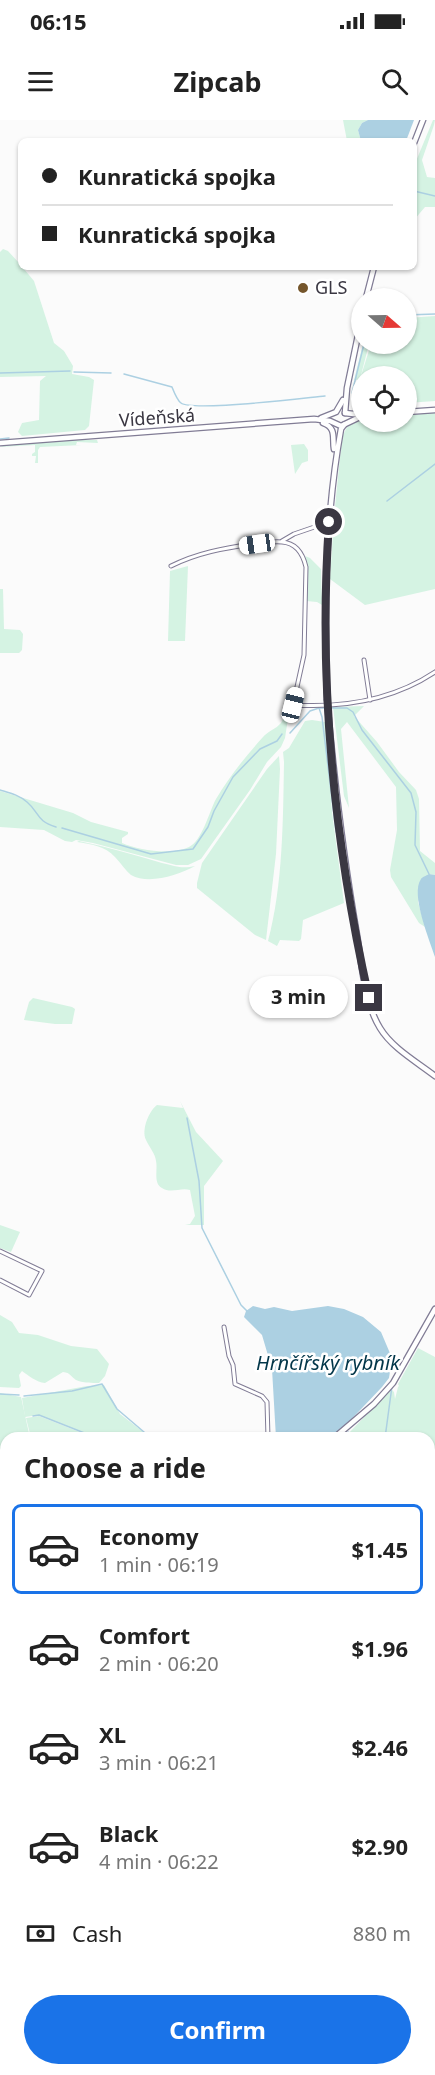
<!DOCTYPE html>
<html lang="en">
<head>
<meta charset="utf-8">
<style>
  body { margin:0; font-family:"Noto Sans",sans-serif; background:#f2f2f2; color:#222; height:100vh; display:flex; flex-direction:column; font-size:22px; white-space:nowrap }
  * { box-sizing:border-box; margin:0 }
  p { font-size:20px; color:#767676 }
  .icon { flex:none; width:33px; height:33px; fill:none; stroke:currentColor; stroke-width:2; stroke-linecap:round; stroke-linejoin:round }
  .map { position:relative; flex:1; overflow:hidden }
  .drawer { position:absolute; left:0px; top:1312px; width:435px; height:644px; display:flex; flex-direction:column; background:#fff; border-radius:18px 18px 0 0; box-shadow:0 2px 4px #0004 }
  .drawer>* { flex:none }
  .guide { position:absolute; left:18px; top:18px; width:399px; height:132px; border-radius:9px; box-shadow:0 2px 4px #0004; display:grid; align-content:center; height:132px; padding:0 24px; background:#fff }
  .needle { width:39px; rotate:110deg }
  .tools { position:absolute; left:351px; top:168px; display:grid; gap:12px }
  .tools a { display:grid; place-items:center; width:66px; height:66px; border-radius:50%; background:#fff; box-shadow:0 2px 4px #0004; font-size:30px }
  .end { position:absolute; width:27px; height:27px; margin:-14px; border:8px solid #3a3742; background:#fff; box-shadow:0 0 0 3px #fff }
  .from { border-radius:50% }
  .bubble { position:absolute; height:42px; border-radius:21px; background:#fff; box-shadow:0 2px 4px #0004; font-size:20px; font-weight:700; line-height:42px; text-align:center }
  .car { position:absolute; width:18px; height:36px; margin:-18px -9px; border-radius:8px; box-shadow:0 0 4px 2px #0007; background:linear-gradient(#fff 24%,#345 0 40%,#fff 0 76%,#345 0 86%,#fff 0) }
  .guide b { display:flex; align-items:center; gap:21px; height:57px; font-size:22px }
  .guide b+b { border-top:2px solid #e0e0e0 }
  .guide i { width:15px; height:15px; background:#222 }
  ul { padding:0; list-style:none }
  li { display:flex; align-items:center; gap:18px; height:90px; margin:0 12px 9px; padding:0 12px; border:3px solid transparent; border-radius:9px }
  li div { flex:1 }
  li b { display:block; font-size:22px }
  li em { font-style:normal; font-weight:700 }
  li.active { border-color:#1a73e8 }
  li>.icon { width:54px; height:54px; stroke-width:1.5 }
  h2 { padding:0 24px; font-size:27px; line-height:72px }
  .pay { display:flex; align-items:center; gap:15px; height:66px; padding:0 24px; font-size:22px }
  .pay p { margin-inline-start:auto }
  .button { display:flex; gap:12px; margin-top:auto; padding:12px 24px }
  .button a { flex:1; height:69px; border-radius:36px; background:#1a73e8; color:#fff; font-size:24px; font-weight:700; line-height:69px; text-align:center }
  .status { display:flex; justify-content:space-between; align-items:center; height:42px; padding:0 30px; background:#fff; direction:ltr }
  .status svg { height:16px; fill:currentColor }
  header { display:flex; justify-content:space-between; align-items:center; height:78px; padding:0 24px; background:#fff; font-size:27px; font-weight:700 }
  .map>svg:first-child { display:block }
  .green { fill:#d5f3e3 }
  .water { fill:#acd0e2 }
  .lines { fill:none; stroke-linecap:round; stroke-linejoin:round }
  .stream { stroke:#acd0e2; stroke-width:1.5 }
  .street-casing { stroke:#817c95; stroke-width:5 }
  .secondary-casing { stroke:#817c95; stroke-width:7 }
  .street { stroke:#fff; stroke-width:3 }
  .secondary { stroke:#fff; stroke-width:4.5 }
  .secondary-bridge-casing { stroke:#817c95; stroke-width:7; stroke-linecap:butt }
  .secondary-bridge { stroke:#fff; stroke-width:4.5 }
  .route { stroke:#3a3742; stroke-width:8 }
  .poi-dot { fill:#75562c; stroke:#fff; stroke-width:2 }
  .labels { text-anchor:middle; stroke-width:5; stroke-linejoin:round; paint-order:stroke }
  .poi-label { font-size:18px; fill:#3a3742; stroke:#fff; text-anchor:start }
  .street-label { font-size:18px; fill:#3a3742; stroke:#fff }
  .water-label { font-size:20px; font-style:italic; fill:#023649; stroke:#fff }
</style>
</head>
<body>
<div class="status"><b>06:15</b><svg viewBox="0 0 49 12"><path d="M0 12V9h3v3zM5 12V6h3v6zM10 12V3h3v9zM15 12V0h3v12zM26 1h20v11H26zM47 4h2v5h-2z"/></svg></div>
<header><svg class="icon" aria-label="menu" viewBox="0 0 24 24"><path d="M4 6h16M4 12h16M4 18h16"/></svg>Zipcab<svg class="icon" aria-label="search" viewBox="0 0 24 24"><circle cx="10" cy="10" r="6"/><path d="M15 15l6 6"/></svg></header>
<div class="map">
<svg width="435" height="1955" viewBox="0 0 435 1955">
  <rect width="100%" height="100%" fill="#fbfbfb"/>
  <g class="green">
    <polygon points="343,0 368,0 362,3 358,10 361,21 347,21"/>
    <polygon points="433,0 435,0 434,5 422,40 427,57 435,58 435,87 425,87 414,100 414,46"/>
    <polygon points="3,129 8,131 19,143 34,161 54,223 64,231 73,246 72,254 89,257 94,260 89,306 85,310 22,316 18,312 22,303 39,300 40,261 46,256 0,257 0,132"/>
    <polygon points="435,196 435,281 407,283 406,256 362,256 361,286 354,284 360,260 354,260 363,224 369,224 360,259 371,224 406,224 407,198"/>
    <polygon points="435,293 435,469 365,485 330,459 334,397 342,317 347,307 361,299 362,302 406,302 407,295"/>
    <polygon points="70,320 97,320 98,323 77,322 76,325 82,325 40,327 38,330 38,343 35,343 36,336 32,336 32,334 35,332 35,325 0,327 5,325"/>
    <polygon points="304,324 308,330 308,341 302,343 295,354 291,325"/>
    <polygon points="305,436 310,438 321,449 322,485 317,482 306,481 307,447"/>
    <polygon points="188,446 185,521 168,521 170,451"/>
    <polygon points="0,469 3,469 4,509 20,510 23,514 22,530 19,533 0,533"/>
    <polygon points="364,586 354,596 377,622 399,652 416,670 419,679 420,731 435,743 435,755 429,754 418,782 425,807 419,803 391,757 390,750 397,710 396,667 347,602 341,609 349,688 344,676 333,587"/>
    <path d="M 289,592 L 285,618 L 281,627 L 267,642 L 250,670 L 201,739 L 188,745 L 176,745 L 93,723 L 76,720 L 72,722 L 65,721 L 44,710 L 0,707 L 0,671 L 73,693 L 91,702 L 128,712 L 128,714 L 122,718 L 122,723 C 139,730 171,736 189,727 C 202,721 209,692 216,679 C 229,657 245,637 263,617 C 268,611 276,609 281,603 C 283,599 285,595 289,592 Z"/>
    <path d="M 312,600 L 325,602 L 332,692 L 344,783 L 303,800 L 301,819 L 299,821 L 280,820 L 277,826 L 268,821 C 283,765 283,700 284,642 L 283,632 L 289,628 L 305,601 Z"/>
    <polygon points="279,636 280,649 276,734 266,820 255,815 197,768 197,763 202,743 267,649"/>
    <path d="M 79,721 C 107,727 135,735 162,743 C 175,746 182,749 195,746 C 178,755 149,765 131,755 C 125,750 121,743 115,737 C 105,726 91,724 77,722 Z"/>
    <polygon points="33,878 72,887 75,889 72,904 55,904 24,900 29,882"/>
    <path d="M 180,981 L 196,1012 L 223,1041 L 204,1066 L 204,1105 L 185,1105 L 190,1104 L 195,1096 L 190,1070 C 181,1067 171,1074 162,1068 C 153,1063 158,1050 156,1041 C 155,1033 149,1027 146,1020 C 141,1010 149,991 157,985 L 183,988 Z"/>
    <polygon points="0,1105 20,1112 11,1132 0,1128"/>
    <path d="M 0,1195 L 12,1202 L 19,1213 L 38,1215 L 71,1226 L 97,1229 L 109,1244 L 105,1256 L 99,1263 C 93,1263 82,1263 76,1260 C 70,1256 71,1253 63,1252 L 45,1263 C 36,1262 29,1256 22,1251 L 19,1255 L 21,1266 L 19,1268 L 0,1267 Z"/>
    <polygon points="418,1228 435,1237 435,1476 429,1470 429,1318 353,1318 349,1313 391,1269 394,1272 395,1279 398,1267 399,1266 398,1264"/>
    <polygon points="104,1265 120,1294 151,1318 97,1318 39,1295 25,1297 22,1278 87,1266"/>
    <polygon points="0,1273 21,1277 30,1318 6,1318 6,1491 0,1490 0,1437 5,1437 4,1431 0,1431"/>
    <polygon points="39,1296 95,1318 31,1318 26,1298"/>
    <polygon points="429,1483 435,1484 435,1632 429,1632"/>
    <polygon points="0,1561 6,1564 6,1598 0,1613"/>
    <polygon points="6,1738 6,1785 0,1793 0,1747"/>
    <polygon points="6,1788 6,1909 0,1906 0,1797"/>
    <polygon points="435,1795 435,1955 401,1955 399,1950 429,1950 429,1797"/>
  </g>
  <g class="water">
    <polygon points="368,0 414,0 406,21 361,21 358,10 362,3"/>
    <path d="M 429,754 L 435,755 L 435,837 C 430,821 410,774 421,759 C 422,757 426,756 429,754 Z"/>
    <polygon points="253,1186 265,1189 274,1187 292,1191 328,1186 344,1189 363,1197 381,1212 392,1238 389,1258 382,1267 344,1307 333,1315 327,1318 276,1318 272,1249 262,1215 244,1197 246,1191"/>
  </g>
  <g class="lines">
    <g class="stream">
      <polyline points="414,71 435,76"/>
      <polyline points="406,195 435,194"/>
      <polyline points="74,252 111,253"/>
      <polyline points="0,253 70,251"/>
      <path d="M 124,254 L 172,267 C 174,272 177,280 181,283 C 193,292 304,278 325,276"/>
      <polyline points="352,273 364,224"/>
      <polyline points="0,319 9,318"/>
      <polyline points="387,381 435,344"/>
      <polyline points="319,588 322,597 336,712"/>
      <polyline points="290,613 310,591 319,588 347,588 353,592 362,610 411,673 416,692 415,725 429,754"/>
      <path d="M 0,670 C 10,673 19,675 27,682 C 40,693 36,701 56,707"/>
      <polyline points="62,708 151,734 193,729 208,707 214,691 233,657 260,629 277,621 282,614"/>
      <polyline points="187,998 199,1061 202,1108 241,1185 247,1191"/>
      <polyline points="0,1274 19,1275"/>
      <polyline points="24,1276 72,1271 102,1264 117,1289 151,1318"/>
      <polyline points="33,1296 39,1295 97,1318"/>
      <polyline points="348,1312 354,1318"/>
      <polyline points="385,1318 392,1266"/>
      <polyline points="429,1472 435,1478"/>
      <polyline points="429,1482 435,1482"/>
      <polyline points="0,1620 6,1603"/>
    </g>
    <g class="street-casing">
      <g id="street">
        <polyline points="282,421 294,414 329,402"/>
        <path d="M 171,446 C 197,433 224,428 253,424 C 262,423 273,421 282,422 C 297,423 303,434 306,447 L 304,535 L 293,585 C 342,588 393,580 435,552"/>
        <polyline points="364,540 370,580"/>
        <polyline points="0,1131 42,1151 29,1175 0,1160"/>
        <polyline points="224,1207 229,1236 233,1245 235,1264 262,1276 267,1282 268,1318"/>
        <polyline points="0,1638 6,1615"/>
        <polyline points="0,1670 6,1674"/>
      </g>
    </g>
    <g class="secondary-casing">
      <g id="secondary">
        <polyline points="414,23 423,0"/>
        <polyline points="366,178 374,147"/>
        <polyline points="406,292 435,290"/>
        <polyline points="345,293 347,268 362,196"/>
        <polyline points="345,293 362,295"/>
        <polyline points="321,298 336,292 343,280"/>
        <path d="M 323,303 C 337,308 332,318 334,329"/>
        <polyline points="0,323 314,299 330,301 341,306 362,296"/>
        <path d="M 327,579 C 324,489 325,398 341,309 L 344,305"/>
        <path d="M 328,591 C 335,667 344,741 357,815 C 362,845 364,882 380,908 C 392,928 417,942 435,956"/>
        <polyline points="334,1318 374,1284 393,1263 435,1189"/>
        <polyline points="0,1499 6,1500"/>
        <polyline points="429,1636 435,1636"/>
        <polyline points="0,1739 6,1730"/>
      </g>
    </g>
    <use href="#street" class="street"/>
    <use href="#secondary" class="secondary"/>
    <g class="secondary-bridge-casing">
      <polyline id="secondary-bridge" points="327,579 328,591"/>
    </g>
    <use href="#secondary-bridge" class="secondary-bridge"/>
  </g>
  <g class="lines">
    <path class="route" d="M 329,402 C 318,561 334,722 369,878"/>
  </g>
  <circle class="poi-dot" cx="303" cy="168" r="6"/>
  <g class="labels">
    <g class="poi-label">
      <text x="315" y="174">GLS</text>
    </g>
    <g class="street-label">
      <text transform="translate(157 298) rotate(-4)" y="6">Vídeňská</text>
    </g>
    <g class="water-label">
      <text x="328" y="1250">Hrnčířský rybník</text>
    </g>
  </g>
</svg>
<div class="tools">
<a><svg class="needle" viewBox="-14 -14 28 28"><path d="M0-13l5 13h-10z" fill="#e53935"/><path d="M0 13l5-13h-10z" fill="#767676"/></svg></a>
<a><svg class="icon" aria-label="locate" viewBox="0 0 24 24"><circle cx="12" cy="12" r="6"/><path d="M12 2v4M12 18v4M2 12h4M18 12h4"/></svg></a>
</div>
<i class="end from" style="left:329px;top:402px"></i>
<i class="end" style="left:369px;top:878px"></i>
<div class="bubble" style="left:249px;top:856px;width:99px">3 min</div>
<i class="car" style="left:257px;top:424px;rotate:262deg"></i>
<i class="car" style="left:293px;top:585px;rotate:14deg"></i>
<div class="guide">
<b><i class="from"></i>Kunratická spojka</b>
<b><i></i>Kunratická spojka</b>
</div>
<section class="drawer">
<h2>Choose a ride</h2>
<ul>
<li class="active"><svg class="icon" aria-label="car" viewBox="0 0 24 24"><path d="M5 17H2v-5l4-1 3-4h7l3 4 3 1v5h-3M9 17h6M6 11h13"/><circle cx="7" cy="17" r="2"/><circle cx="17" cy="17" r="2"/></svg><div><b>Economy</b><p>1 min · 06:19</p></div><em>$1.45</em></li>
<li><svg class="icon" aria-label="car" viewBox="0 0 24 24"><path d="M5 17H2v-5l4-1 3-4h7l3 4 3 1v5h-3M9 17h6M6 11h13"/><circle cx="7" cy="17" r="2"/><circle cx="17" cy="17" r="2"/></svg><div><b>Comfort</b><p>2 min · 06:20</p></div><em>$1.96</em></li>
<li><svg class="icon" aria-label="car" viewBox="0 0 24 24"><path d="M5 17H2v-5l4-1 3-4h7l3 4 3 1v5h-3M9 17h6M6 11h13"/><circle cx="7" cy="17" r="2"/><circle cx="17" cy="17" r="2"/></svg><div><b>XL</b><p>3 min · 06:21</p></div><em>$2.46</em></li>
<li><svg class="icon" aria-label="car" viewBox="0 0 24 24"><path d="M5 17H2v-5l4-1 3-4h7l3 4 3 1v5h-3M9 17h6M6 11h13"/><circle cx="7" cy="17" r="2"/><circle cx="17" cy="17" r="2"/></svg><div><b>Black</b><p>4 min · 06:22</p></div><em>$2.90</em></li>
</ul>
<div class="pay"><svg class="icon" aria-label="cash" viewBox="0 0 24 24"><path d="M3 7h18v10H3z"/><circle cx="12" cy="12" r="2"/></svg>Cash<p>880 m</p></div>
<div class="button"><a>Confirm</a></div>
</section>
</div>
</body>
</html>
